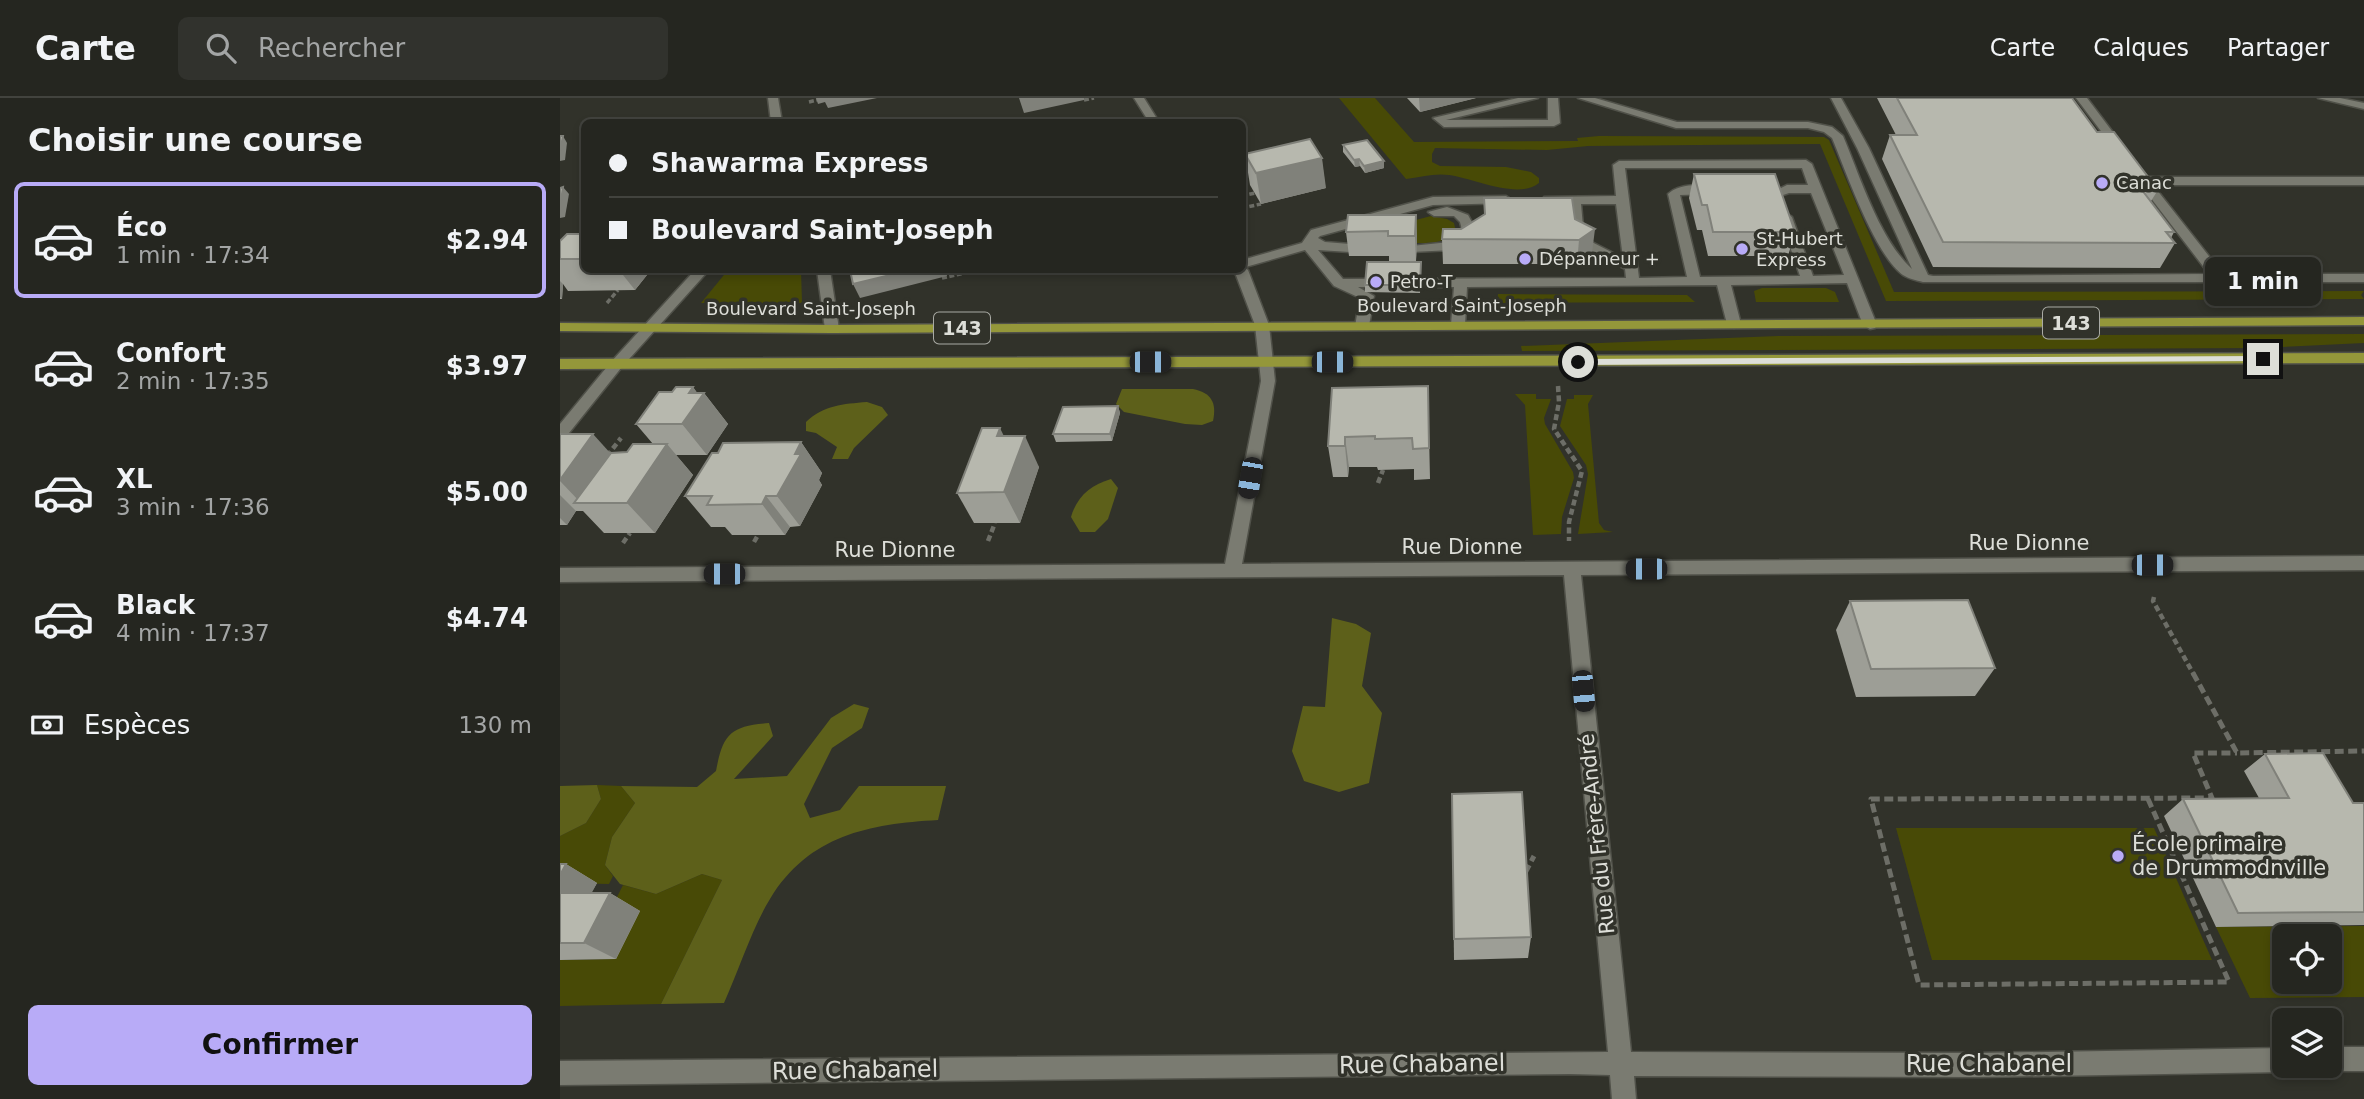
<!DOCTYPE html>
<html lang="fr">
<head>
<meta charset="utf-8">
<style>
  body { margin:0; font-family:"DejaVu Sans",sans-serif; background:#31322d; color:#f1f3f6; height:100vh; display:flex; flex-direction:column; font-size:26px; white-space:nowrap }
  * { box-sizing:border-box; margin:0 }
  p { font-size:23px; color:#a3a5a5 }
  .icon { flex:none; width:38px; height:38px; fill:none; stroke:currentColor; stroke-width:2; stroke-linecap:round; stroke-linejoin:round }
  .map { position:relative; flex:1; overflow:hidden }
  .details { display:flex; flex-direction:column; background:#252620; width:560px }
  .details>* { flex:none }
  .hud { position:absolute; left:21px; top:21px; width:665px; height:154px; border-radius:10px; box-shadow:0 4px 10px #0003,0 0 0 2px #42433e; display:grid; align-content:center; height:154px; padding:0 28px; background:#252620 }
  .fabs { position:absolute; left:1712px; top:826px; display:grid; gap:14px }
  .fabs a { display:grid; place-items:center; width:70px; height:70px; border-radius:10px; background:#252620; box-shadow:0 4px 10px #0003,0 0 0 2px #42433e; font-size:35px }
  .end { position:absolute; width:32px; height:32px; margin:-16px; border:9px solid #ddded8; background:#111; box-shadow:0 0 0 4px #111 }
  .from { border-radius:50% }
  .bubble { position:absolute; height:49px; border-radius:10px; background:#252620; box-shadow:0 4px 10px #0003,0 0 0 2px #42433e; font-size:23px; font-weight:700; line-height:49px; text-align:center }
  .car { position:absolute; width:21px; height:42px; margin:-21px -10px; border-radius:9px; box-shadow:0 0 5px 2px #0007; background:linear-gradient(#222 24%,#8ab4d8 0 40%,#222 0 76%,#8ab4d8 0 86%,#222 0) }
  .hud b { display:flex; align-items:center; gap:24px; height:66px; font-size:26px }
  .hud b+b { border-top:2px solid #42433e }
  .hud i { width:18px; height:18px; background:#f1f3f6 }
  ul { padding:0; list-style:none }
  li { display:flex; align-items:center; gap:21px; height:116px; margin:0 14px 10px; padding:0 14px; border:4px solid transparent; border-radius:10px }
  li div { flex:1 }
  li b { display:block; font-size:26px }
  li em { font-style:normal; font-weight:700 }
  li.active { border-color:#b8abf7 }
  li>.icon { width:63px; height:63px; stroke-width:1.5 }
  h2 { padding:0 28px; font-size:32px; line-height:84px }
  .pay { display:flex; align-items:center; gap:18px; height:77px; padding:0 28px; font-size:26px }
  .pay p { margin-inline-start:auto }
  .button { display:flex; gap:14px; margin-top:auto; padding:14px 28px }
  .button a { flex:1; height:80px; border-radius:10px; background:#b8abf7; color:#111; font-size:28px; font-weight:700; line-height:80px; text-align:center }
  header { display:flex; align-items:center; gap:42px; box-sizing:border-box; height:98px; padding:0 35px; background:#252620; border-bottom:2px solid #42433e }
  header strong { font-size:33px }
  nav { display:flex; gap:38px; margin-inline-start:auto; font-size:24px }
  .search { width:490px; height:63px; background:#31322d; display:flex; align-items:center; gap:18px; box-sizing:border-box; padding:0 24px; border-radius:10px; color:#a3a5a5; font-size:26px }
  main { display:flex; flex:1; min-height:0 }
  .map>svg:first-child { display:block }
  .green { fill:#484a06; fill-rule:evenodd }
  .forest { fill:#5d601a }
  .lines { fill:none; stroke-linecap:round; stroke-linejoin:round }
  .lane-casing { stroke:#505149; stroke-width:3 }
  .street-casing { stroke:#505149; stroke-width:3 }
  .primary-casing { stroke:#505149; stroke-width:3 }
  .path-far2 { stroke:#6d6e67; stroke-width:3.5; stroke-dasharray:5 2.5; stroke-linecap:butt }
  .path-far1 { stroke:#6d6e67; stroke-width:4.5; stroke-dasharray:6 3.5; stroke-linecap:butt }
  .path { stroke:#6d6e67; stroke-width:5; stroke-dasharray:9 4.5; stroke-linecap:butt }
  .lane { fill:#7a7b71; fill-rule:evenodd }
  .street { fill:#7a7b71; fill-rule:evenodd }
  .primary { fill:#94973a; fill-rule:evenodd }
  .wall { fill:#9d9e96 }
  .shaded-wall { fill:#80817a }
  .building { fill:#b7b8ae; stroke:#80817a; stroke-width:2 }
  .route { fill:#ddded8 }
  .poi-dot { fill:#b8abf7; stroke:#31322a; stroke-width:2.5 }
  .labels { text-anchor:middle; stroke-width:7; stroke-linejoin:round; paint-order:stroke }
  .far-poi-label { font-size:18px; fill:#ddded8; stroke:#31322a; text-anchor:start }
  .far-street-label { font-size:18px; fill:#ddded8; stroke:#31322a }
  .shield { fill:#31322a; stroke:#a9aaa4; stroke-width:2 }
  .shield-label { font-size:19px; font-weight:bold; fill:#ddded8 }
  .street-label { font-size:21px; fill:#ddded8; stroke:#31322a }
  .poi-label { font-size:21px; fill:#ddded8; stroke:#31322a; text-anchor:start }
  .near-street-label { font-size:24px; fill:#ddded8; stroke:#31322a }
</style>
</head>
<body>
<header>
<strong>Carte</strong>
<div class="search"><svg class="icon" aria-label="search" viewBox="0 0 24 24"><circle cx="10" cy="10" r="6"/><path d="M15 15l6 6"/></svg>Rechercher</div>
<nav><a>Carte</a><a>Calques</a><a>Partager</a></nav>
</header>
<main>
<section class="details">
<h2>Choisir une course</h2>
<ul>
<li class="active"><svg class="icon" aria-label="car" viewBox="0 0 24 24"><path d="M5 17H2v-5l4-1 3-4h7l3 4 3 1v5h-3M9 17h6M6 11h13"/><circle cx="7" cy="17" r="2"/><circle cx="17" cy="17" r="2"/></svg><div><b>Éco</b><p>1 min · 17:34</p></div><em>$2.94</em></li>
<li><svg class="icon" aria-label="car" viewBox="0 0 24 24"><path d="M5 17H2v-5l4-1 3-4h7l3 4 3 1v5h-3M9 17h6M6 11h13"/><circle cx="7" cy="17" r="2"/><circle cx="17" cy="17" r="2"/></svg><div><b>Confort</b><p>2 min · 17:35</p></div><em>$3.97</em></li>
<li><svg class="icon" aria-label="car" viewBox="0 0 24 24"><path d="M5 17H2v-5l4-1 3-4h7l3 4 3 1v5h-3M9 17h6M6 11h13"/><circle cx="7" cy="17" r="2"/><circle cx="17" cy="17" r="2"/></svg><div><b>XL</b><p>3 min · 17:36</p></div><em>$5.00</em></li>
<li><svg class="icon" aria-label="car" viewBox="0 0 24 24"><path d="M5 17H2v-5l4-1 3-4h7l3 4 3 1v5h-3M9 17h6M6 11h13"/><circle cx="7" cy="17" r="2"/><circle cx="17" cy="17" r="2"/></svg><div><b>Black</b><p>4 min · 17:37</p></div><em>$4.74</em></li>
</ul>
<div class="pay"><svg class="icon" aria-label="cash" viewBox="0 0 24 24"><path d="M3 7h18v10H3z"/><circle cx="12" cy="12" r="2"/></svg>Espèces<p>130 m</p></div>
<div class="button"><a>Confirmer</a></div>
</section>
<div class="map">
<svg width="1804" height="1001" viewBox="0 0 1804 1001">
  <rect width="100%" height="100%" fill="#31322a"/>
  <g class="green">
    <path d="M 779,0 L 815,0 L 854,44 L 1018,43 L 1017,40 L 1039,38 L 1264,39 L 1269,42 L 1334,194 L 1804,193 L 1801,197 L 1804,201 L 1326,203 L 1260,46 L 1028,48 L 987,52 L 875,50 L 872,56 L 872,64 L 880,68 L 946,69 L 971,74 L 979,80 L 979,85 C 958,102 913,80 889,77 C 875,75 860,79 846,81 Z"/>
    <path d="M 871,118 L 887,121 L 894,125 L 896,134 C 883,145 873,145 857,145 L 856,142 L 791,139 Z"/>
    <polygon points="168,172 241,172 242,205 141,205"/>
    <polygon points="1202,190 1266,190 1275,194 1279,204 1196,204 1194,193"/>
    <polygon points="938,196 1127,197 1135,204 937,205"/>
    <polygon points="1804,236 1804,245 1700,250 962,253 961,248 1218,238"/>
    <polygon points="955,296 976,296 976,301 991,301 984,320 985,326 1013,374 1014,380 1002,419 1001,436 973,437 965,307"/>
    <polygon points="1014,297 1033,297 1028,306 1039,425 1044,432 1053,434 1018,436 1028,376 1026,367 1000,328 1007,301 1014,301"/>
    <polygon points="37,687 61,688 75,705 52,739 45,767 53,778 49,786 0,785 0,738 26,725 41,701"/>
    <polygon points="1336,730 1594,730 1652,862 1372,862"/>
    <polygon points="142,776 162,782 101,906 0,908 0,862 56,861 50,813 63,787 96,796"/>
    <path d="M 1804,828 L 1804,899 L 1690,900 L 1656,829 ZM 1724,838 L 1769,838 L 1769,884 L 1724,884 Z"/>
  </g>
  <g class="forest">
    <path d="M 562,291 L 633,291 C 651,295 657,304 653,323 L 642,327 L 625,326 L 564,314 L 556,306 Z"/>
    <path d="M 307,304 L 322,309 L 328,317 L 294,350 L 288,361 L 272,361 L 277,349 L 256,335 L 246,333 L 246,324 C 264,307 283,306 307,304 Z"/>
    <path d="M 551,381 L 558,390 L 548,421 L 535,434 L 520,434 L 511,419 C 517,398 531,387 551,381 Z"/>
    <polygon points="772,520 796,526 811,535 802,588 822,615 809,685 779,694 744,683 732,653 743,608 765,609"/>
    <path d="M 294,606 L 309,610 L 302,630 L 272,650 L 244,706 L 250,720 L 280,712 L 299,688 L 386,688 L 378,722 C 309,726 249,737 210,801 C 193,828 178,874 164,905 L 101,906 L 162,782 L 142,776 L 96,796 L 60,786 L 45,767 L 52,739 L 75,705 L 61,688 L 137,689 L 156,673 C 163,635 171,628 209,625 L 213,638 L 174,681 L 227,678 L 271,620 Z"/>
    <polygon points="37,687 41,701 26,725 0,738 0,688"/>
  </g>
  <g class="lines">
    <g class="lane-casing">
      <g id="lane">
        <polygon points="958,0 978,0 886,22 988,22 988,0 998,0 1000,25 994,28 884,29 873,20"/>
        <path d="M 1018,0 L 1035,0 L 1117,24 L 1248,24 L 1272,29 L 1283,38 C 1300,78 1319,141 1352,171 L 1297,50 L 1271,0 L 1281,0 L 1309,50 L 1368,177 L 1373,178 L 1649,176 L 1577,82 L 1577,76 L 1585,76 L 1588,79 L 1804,79 L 1804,87 L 1593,87 L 1663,176 L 1804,176 L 1804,184 L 1363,184 C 1356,182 1349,181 1343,177 C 1314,156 1286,73 1272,40 L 1264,34 L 1248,30 L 1116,30 Z"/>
        <polygon points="1516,0 1527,0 1564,49 1564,53 1556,53"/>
        <polygon points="1758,0 1780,0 1804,5 1804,11"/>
        <path d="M 1246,62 L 1252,66 L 1317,227 L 1315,230 L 1310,231 L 1303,227 L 1287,185 L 1171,187 L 1181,226 L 1174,230 L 1167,226 L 1157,187 L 907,189 L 905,227 L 898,231 L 891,227 L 894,189 L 798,189 L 814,198 L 809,228 L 802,232 L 795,228 L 800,200 L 774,188 L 745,152 L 682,170 L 682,162 L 742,145 L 751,132 L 873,99 L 946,98 L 952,102 L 950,105 L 873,107 L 760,138 L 758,140 L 765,144 L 790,146 L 796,150 L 790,154 L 758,152 L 783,181 L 1066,180 L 1065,171 L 1013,145 L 1008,106 L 984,105 L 984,99 L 1056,98 L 1053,67 L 1059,63 ZM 1065,70 L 1242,70 L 1248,87 L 1227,87 L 1211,95 L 1217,99 L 1229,95 L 1251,95 L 1284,177 L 1253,178 L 1232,119 L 1226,115 L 1220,119 L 1240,178 L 1140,179 L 1120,97 L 1152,96 L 1158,92 C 1146,84 1118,86 1108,96 L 1127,179 L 1079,180 ZM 1021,106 L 1056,106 L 1063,160 L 1024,140 Z"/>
        <polygon points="887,109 908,117 915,130 913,140 893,152 851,154 851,148 890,144 903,136 900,124 894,118 874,118 868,114"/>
      </g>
    </g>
    <g class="street-casing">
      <g id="street">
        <polygon points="208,0 218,0 222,24 211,24"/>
        <polygon points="574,0 584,0 599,24 589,24"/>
        <polygon points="682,168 688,172 709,227 715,283 682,466 1804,458 1804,472 1021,477 1071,954 1420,955 1724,950 1724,968 1733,968 1732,970 1724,974 1420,979 1074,978 1076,1001 1052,1001 1050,977 1010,976 0,987 0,963 1048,954 1004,477 0,484 0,470 665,466 701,283 695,227 674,172 682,172"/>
        <polygon points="135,172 149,172 61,270 5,340 0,341 0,326 51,264"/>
        <polygon points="257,172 270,172 279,231 277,234 267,234 265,231"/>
        <polygon points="1769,949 1804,949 1804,973 1769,973 1761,969 1769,968"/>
      </g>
    </g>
    <g class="primary-casing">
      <g id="primary">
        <polygon points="1804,219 1804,227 272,235 0,233 0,225 272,227"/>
        <polygon points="1804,255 1804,265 0,271 0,261"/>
      </g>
    </g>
    <g class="path-far2">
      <polyline points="524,2 534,0"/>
      <polyline points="249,4 257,2"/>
      <polyline points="682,98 695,95"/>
      <polyline points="682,110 701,106"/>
      <polyline points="382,180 419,172"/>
      <polyline points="47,205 58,192"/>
    </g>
    <g class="path-far1">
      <polyline points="998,288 999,304 994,331 1022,373 1009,424 1009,443"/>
      <polyline points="47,358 61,340"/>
      <polyline points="818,385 823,372"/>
      <polyline points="428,443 435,425"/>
      <polyline points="194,444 198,437"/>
      <polyline points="63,445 70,435"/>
      <polyline points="1594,499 1593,503 1634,577"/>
    </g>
    <g class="path">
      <polyline points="1633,575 1677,655 1804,653"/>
      <polyline points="1588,701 1669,884 1359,887 1311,701 1652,700 1633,655 1677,655"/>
      <polyline points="965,775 974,758"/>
    </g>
    <use href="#lane" class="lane"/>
    <use href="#street" class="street"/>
    <use href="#primary" class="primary"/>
  </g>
  <g class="wall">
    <polygon points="847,0 916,0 860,14"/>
    <polygon points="1317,0 1512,0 1537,34 1598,92 1591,103 1614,134 1611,140 1615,145 1600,170 1373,169 1322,61 1330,37 1336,37"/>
    <polygon points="783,47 824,70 805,75 800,68 795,69 783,54"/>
    <polygon points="685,56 766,90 701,106 690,87"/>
    <polygon points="1134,76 1235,134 1228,158 1148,158 1142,132 1137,132 1129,100"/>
    <polygon points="924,100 1015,121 1032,155 1017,166 883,166 882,141 924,117"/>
    <polygon points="856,117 857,142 856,163 829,163 829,158 789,158 786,134"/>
    <polygon points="24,136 24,172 91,172 75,192 8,193 3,186 2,201 0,201 0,143"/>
    <polygon points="861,171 860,195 805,194 805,187"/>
    <polygon points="868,288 870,381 854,382 854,371 818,372 817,369 789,369 788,379 773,379 768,348"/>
    <polygon points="133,289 137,295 144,295 168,326 147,357 116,357 133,377 95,435 44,435 23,413 16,413 7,427 0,427 0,336 51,355 67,354 93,346 76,326 112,294"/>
    <polygon points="558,308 560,315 552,343 496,344 493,336"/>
    <polygon points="444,338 479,369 460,425 414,425 397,395"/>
    <polygon points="241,344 262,375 259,382 262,387 240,428 230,429 225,437 172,437 165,429 151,429 125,398 158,355"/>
    <polygon points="1290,503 1435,570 1415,598 1296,599 1276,532"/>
    <polygon points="1705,656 1793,705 1804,705 1804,827 1656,829 1604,718 1623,701 1699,700 1684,673"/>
    <polygon points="892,696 971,839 968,860 894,862"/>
    <polygon points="0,766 6,766 37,785 31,795 50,795 80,813 56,861 0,862"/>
  </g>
  <g class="shaded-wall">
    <polygon points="256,0 317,0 268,10 265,4 258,6"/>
    <polygon points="459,0 524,0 524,2 464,15"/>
    <polygon points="859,0 916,0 860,14"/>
    <polygon points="3,38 7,45 5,62 0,63 0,53"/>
    <polygon points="762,60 766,90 701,106 696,75"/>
    <polygon points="799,61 800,68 795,69 794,62"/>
    <polygon points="824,63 824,70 805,75 804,68"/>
    <polygon points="3,89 9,96 5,119 0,120 0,110"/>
    <polygon points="856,117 857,142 856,163 855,138"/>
    <polygon points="1035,131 1032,155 1017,166 1019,142"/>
    <polygon points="59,172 91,172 75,192"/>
    <polygon points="351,172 386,172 387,178 300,200 293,186"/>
    <polygon points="0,183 3,186 2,201 0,199"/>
    <polygon points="133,289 141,300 144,295 168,326 147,357 122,326 129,295"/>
    <polygon points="558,308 560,315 552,343 550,336"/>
    <polygon points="440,330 455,361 437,338"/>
    <polygon points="33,336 61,367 21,405 0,383 0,382"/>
    <polygon points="465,338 479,369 460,425 444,394"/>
    <polygon points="785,339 789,369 788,379 785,348"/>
    <polygon points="241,344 262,375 259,382 262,387 240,428 217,398"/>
    <polygon points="107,346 133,377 95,435 67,405"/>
    <polygon points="0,397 16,413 7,427 0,420"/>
    <polygon points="206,398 230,429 225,437 202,406"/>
    <polygon points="6,766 37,785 22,813 0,801 0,777"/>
    <polygon points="50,795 80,813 56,861 24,845"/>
  </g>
  <g class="building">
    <polygon points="1337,0 1512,0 1537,34 1554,34 1598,92 1582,92 1614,134 1606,134 1615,145 1383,144 1330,37 1357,37"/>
    <polygon points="0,38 3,38 0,53"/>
    <polygon points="750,41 762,60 696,75 685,56"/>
    <polygon points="807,42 824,63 804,68 799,61 794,62 783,47"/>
    <polygon points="1134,76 1215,76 1235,134 1153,134 1147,107 1142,107"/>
    <polygon points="3,89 0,110 0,90"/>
    <polygon points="924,100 1012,100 1015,121 1035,131 1019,142 882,141 883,131 901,131 925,116"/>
    <polygon points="788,117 856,117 855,138 828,138 828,133 786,134"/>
    <polygon points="7,136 24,136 24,161 0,161 0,143"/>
    <polygon points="807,164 861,164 860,187 805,187"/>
    <polygon points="290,172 351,172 293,186"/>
    <polygon points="868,288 869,350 853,351 852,340 815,341 815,338 785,339 785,348 768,348 772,290"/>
    <polygon points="116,289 133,289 129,295 144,295 122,326 76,326 99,294 112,294"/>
    <polygon points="558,308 550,336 493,336 503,309"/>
    <polygon points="422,330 440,330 437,338 465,338 444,394 397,395"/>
    <polygon points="0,336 33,336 0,382"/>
    <polygon points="241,344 235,356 241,356 217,398 206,398 202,406 147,407 152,398 125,398 152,355 158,355 163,345"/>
    <polygon points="73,346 107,346 67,405 14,405 51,355 67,354"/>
    <polygon points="1408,502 1435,570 1311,571 1290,503"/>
    <polygon points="1763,655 1793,705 1804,705 1804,814 1678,815 1623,701 1729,700 1705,656"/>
    <polygon points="962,694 971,839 894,841 892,696"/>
    <polygon points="0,766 6,766 0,777"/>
    <polygon points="0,795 50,795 24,845 0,845"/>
  </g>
  <polygon class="route" points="1703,258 1708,261 1706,263 1018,267 1013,264 1018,261"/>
  <g class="poi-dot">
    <circle cx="1542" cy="85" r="7"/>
    <circle cx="1182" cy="151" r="7"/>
    <circle cx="965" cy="161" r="7"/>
    <circle cx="816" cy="184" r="7"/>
    <circle cx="1558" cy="758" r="7"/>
  </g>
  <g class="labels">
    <g class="far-poi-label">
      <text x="1556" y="91">Canac</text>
      <text x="1196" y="147">St-Hubert<tspan x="1196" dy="21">Express</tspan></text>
      <text x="979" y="167">Dépanneur +</text>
      <text x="830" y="190">Petro-T</text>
    </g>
    <g class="far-street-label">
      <text x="902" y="214">Boulevard Saint-Joseph</text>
      <text x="251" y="217">Boulevard Saint-Joseph</text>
    </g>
    <g class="shield">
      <rect x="1483" y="209.5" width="56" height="31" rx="5"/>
      <rect x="374" y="214.5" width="56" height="31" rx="5"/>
    </g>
    <g class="shield-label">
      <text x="1511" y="232">143</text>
      <text x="402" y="237">143</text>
    </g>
    <g class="street-label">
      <text x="1469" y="452">Rue Dionne</text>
      <text x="902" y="456">Rue Dionne</text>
      <text x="335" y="459">Rue Dionne</text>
      <text transform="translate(1037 736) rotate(-96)" y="7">Rue du Frère-André</text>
    </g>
    <g class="poi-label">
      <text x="1572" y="753">École primaire<tspan x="1572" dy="24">de Drummodnville</tspan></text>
    </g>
    <g class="near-street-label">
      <text transform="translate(862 966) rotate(-1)" y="8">Rue Chabanel</text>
      <text x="1429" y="974">Rue Chabanel</text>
      <text transform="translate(295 972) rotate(-1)" y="8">Rue Chabanel</text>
    </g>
  </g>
</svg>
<div class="fabs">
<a><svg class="icon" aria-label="locate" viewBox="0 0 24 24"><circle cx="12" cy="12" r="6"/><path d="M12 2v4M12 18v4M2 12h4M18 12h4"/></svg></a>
<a><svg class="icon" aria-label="layers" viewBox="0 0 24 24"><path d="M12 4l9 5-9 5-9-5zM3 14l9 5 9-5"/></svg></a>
</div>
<i class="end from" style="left:1018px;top:264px"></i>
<i class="end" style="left:1703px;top:261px"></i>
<div class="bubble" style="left:1645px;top:159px;width:116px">1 min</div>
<i class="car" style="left:590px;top:264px;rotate:90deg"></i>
<i class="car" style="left:772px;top:264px;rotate:90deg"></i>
<i class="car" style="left:690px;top:380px;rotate:190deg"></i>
<i class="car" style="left:1592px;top:467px;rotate:90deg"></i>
<i class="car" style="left:1086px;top:471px;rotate:270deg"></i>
<i class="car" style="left:164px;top:476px;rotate:270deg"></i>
<i class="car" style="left:1023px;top:593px;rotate:175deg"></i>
<div class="hud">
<b><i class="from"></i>Shawarma Express</b>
<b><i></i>Boulevard Saint-Joseph</b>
</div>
</div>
</main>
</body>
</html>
